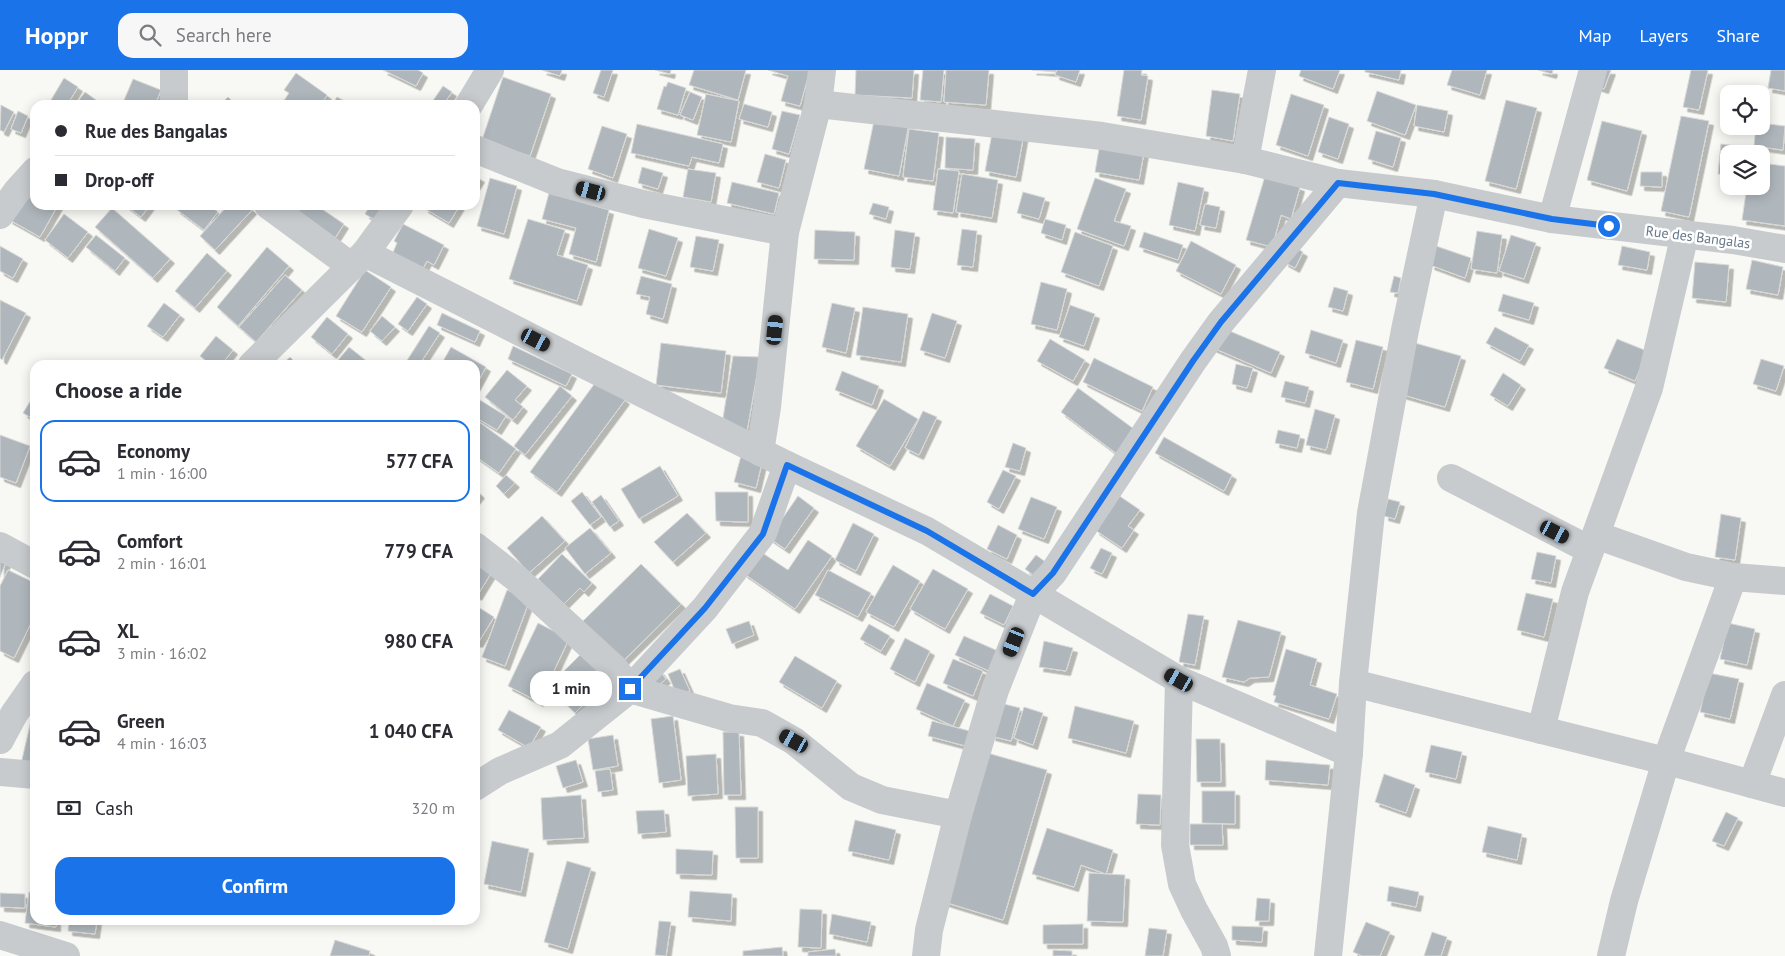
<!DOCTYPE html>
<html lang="en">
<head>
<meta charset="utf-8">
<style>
  body { margin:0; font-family:"PT Sans",sans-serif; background:#f7f7f7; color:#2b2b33; height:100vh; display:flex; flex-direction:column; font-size:19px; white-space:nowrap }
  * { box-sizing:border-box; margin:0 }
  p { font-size:16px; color:#7c7c81 }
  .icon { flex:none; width:28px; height:28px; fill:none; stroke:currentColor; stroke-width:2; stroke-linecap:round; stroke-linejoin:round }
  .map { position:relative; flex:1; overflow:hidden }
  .side { position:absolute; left:30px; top:290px; width:450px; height:565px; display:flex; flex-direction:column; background:#fff; border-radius:15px; box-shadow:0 2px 12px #0003 }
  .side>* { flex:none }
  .banner { position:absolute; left:30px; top:30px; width:450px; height:110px; border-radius:15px; box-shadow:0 2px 12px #0003; display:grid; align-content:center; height:110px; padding:0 25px; background:#fff }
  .buttons { position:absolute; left:1720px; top:15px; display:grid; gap:10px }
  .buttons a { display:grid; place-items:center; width:50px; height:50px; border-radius:10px; background:#fff; box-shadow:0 2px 12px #0003; font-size:25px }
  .end { position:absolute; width:22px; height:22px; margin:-11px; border:6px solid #1a73e8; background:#fff; box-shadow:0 0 0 2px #fff }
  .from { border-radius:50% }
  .bubble { position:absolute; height:35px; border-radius:15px; background:#fff; box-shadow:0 2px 12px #0003; font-size:16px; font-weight:600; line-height:35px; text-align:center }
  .car { position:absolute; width:15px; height:30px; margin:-15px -8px; border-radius:6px; box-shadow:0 0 4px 1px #0007; background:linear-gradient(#222 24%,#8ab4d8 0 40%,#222 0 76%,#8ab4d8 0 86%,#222 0) }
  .banner b { display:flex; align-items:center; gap:18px; height:48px; font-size:19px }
  .banner b+b { border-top:1px solid #e1e1e2 }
  .banner i { width:12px; height:12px; background:#2b2b33 }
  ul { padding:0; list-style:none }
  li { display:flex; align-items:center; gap:15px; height:82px; margin:0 10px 8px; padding:0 15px; border:2px solid transparent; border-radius:15px }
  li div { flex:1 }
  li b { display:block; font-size:19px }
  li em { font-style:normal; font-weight:600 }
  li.current { border-color:#1a73e8 }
  li>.icon { width:45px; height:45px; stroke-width:1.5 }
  h2 { padding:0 25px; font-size:22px; line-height:60px }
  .pay { display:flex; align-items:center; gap:12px; height:55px; padding:0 25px; font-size:19px }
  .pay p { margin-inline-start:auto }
  .cta { display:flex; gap:10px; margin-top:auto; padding:10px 25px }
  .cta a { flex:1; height:58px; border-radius:15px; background:#1a73e8; color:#fff; font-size:20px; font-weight:600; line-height:58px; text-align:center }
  header { display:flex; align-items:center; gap:30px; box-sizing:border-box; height:70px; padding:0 25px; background:#1a73e8; color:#fff }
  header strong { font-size:24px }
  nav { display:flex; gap:28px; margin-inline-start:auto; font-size:18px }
  .search { width:350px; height:45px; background:#f7f7f7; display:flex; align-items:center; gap:12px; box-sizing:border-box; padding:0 18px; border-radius:15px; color:#7c7c81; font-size:19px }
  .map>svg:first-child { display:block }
  .building { fill:#afb7bd; stroke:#d9d9d7; filter:url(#shadow) }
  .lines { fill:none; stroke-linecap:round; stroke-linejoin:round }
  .minor { stroke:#c7cbce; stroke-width:28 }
  .route { stroke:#1a73e8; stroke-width:6 }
  .labels { text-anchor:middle; stroke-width:5; stroke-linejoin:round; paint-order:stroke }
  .street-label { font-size:14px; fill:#657787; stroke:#fff }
</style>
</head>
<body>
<header>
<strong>Hoppr</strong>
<div class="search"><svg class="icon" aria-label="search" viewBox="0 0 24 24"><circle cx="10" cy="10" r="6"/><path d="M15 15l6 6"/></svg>Search here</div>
<nav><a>Map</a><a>Layers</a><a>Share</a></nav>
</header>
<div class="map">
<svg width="1785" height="886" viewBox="0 0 1785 886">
  <defs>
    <filter id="shadow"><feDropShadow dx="4.5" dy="4.5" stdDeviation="0" flood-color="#0004"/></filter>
  </defs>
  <rect width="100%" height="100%" fill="#f8f8f4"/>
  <g class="building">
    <polygon points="383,0 418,0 423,3 416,16"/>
    <polygon points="542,0 562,0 560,6"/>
    <polygon points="601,0 613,0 604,27 593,23"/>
    <polygon points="655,0 671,0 670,4"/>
    <polygon points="694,0 746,0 738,30 689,15"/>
    <polygon points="768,0 810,0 800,36 781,31 788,6"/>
    <polygon points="856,0 914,0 912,28 855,25"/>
    <polygon points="923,0 944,0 941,32 920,30"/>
    <polygon points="946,0 989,0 986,35 944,32"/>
    <polygon points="1032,0 1056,0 1056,2"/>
    <polygon points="1057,0 1080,0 1076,12 1055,5"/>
    <polygon points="1124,0 1142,0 1141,5 1148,6 1141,50 1117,46"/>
    <polygon points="1301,0 1340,0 1333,19 1299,6"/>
    <polygon points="1365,0 1401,0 1399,10 1365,2"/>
    <polygon points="1452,0 1487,0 1480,25 1447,15"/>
    <polygon points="1538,0 1553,0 1552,4"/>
    <polygon points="1597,0 1611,0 1604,19 1592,15"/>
    <polygon points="1691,0 1708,0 1699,40 1683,37"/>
    <polygon points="1771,0 1785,0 1785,21 1768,18"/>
    <polygon points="296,3 327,25 321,35 281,35 289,23 284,20"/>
    <polygon points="503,7 551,24 530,86 482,70"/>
    <polygon points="64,8 78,17 67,35 59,35 51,30"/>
    <polygon points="133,9 161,20 155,35 122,35"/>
    <polygon points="668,12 686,18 678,45 657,39 664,16 666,17"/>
    <polygon points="443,16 452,22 443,35 430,35"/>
    <polygon points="1212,20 1240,24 1233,71 1206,66"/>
    <polygon points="1377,21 1416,35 1405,65 1367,51"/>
    <polygon points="85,22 103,35 75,35"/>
    <polygon points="690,22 702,27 693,50 680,45"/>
    <polygon points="706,24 739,31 731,72 697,65"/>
    <polygon points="1291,24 1324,35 1308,86 1276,75"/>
    <polygon points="228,27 236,35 220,35"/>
    <polygon points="337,27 352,35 332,35"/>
    <polygon points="1506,30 1537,38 1516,119 1485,111"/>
    <polygon points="744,34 772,42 768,57 739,49"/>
    <polygon points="1,35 14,42 4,62 0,60"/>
    <polygon points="1417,35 1448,41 1444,62 1414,56"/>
    <polygon points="18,41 28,46 21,63 11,59"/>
    <polygon points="782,41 800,45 789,84 772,79"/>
    <polygon points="875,46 909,53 899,106 864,99"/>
    <polygon points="1681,46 1709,51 1689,147 1661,141"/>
    <polygon points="1329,47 1349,54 1338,89 1318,82"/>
    <polygon points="1602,51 1642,61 1627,121 1587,110"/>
    <polygon points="1761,53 1785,56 1783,80 1754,76 1756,56 1761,56"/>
    <polygon points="637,54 723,74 719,93 692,87 689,96 631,83"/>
    <polygon points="602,56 627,64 613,108 588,99"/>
    <polygon points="993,58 1024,63 1016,107 985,101"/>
    <polygon points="909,59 939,63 933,111 903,107"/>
    <polygon points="1376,61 1401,68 1393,97 1368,89"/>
    <polygon points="946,67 975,69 973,100 945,98"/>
    <polygon points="1100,73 1144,82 1139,110 1095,102"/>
    <polygon points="1721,74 1737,76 1737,84 1729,84 1729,105 1718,104"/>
    <polygon points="765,84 786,90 779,118 757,112"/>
    <polygon points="1761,93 1785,96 1785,156 1742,150 1747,116 1761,116"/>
    <polygon points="642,97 663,103 658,119 638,113"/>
    <polygon points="688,99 716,103 711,132 683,127"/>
    <polygon points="938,99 959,101 953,143 933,140"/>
    <polygon points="1641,102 1662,102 1662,117 1640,116"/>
    <polygon points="962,104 998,110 992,148 956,142"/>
    <polygon points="475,105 480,108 475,116"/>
    <polygon points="1265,106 1300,117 1291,149 1281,145 1272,177 1246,170"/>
    <polygon points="490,108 517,116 504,164 477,156"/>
    <polygon points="1095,108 1126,119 1114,151 1131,156 1124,176 1077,159"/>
    <polygon points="732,112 779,123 774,144 727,133"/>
    <polygon points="1178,112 1204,118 1195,161 1169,155"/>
    <polygon points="35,115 35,135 58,135 40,167 8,149"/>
    <polygon points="1023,122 1045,128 1039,149 1017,143"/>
    <polygon points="549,123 609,140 596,192 569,184 576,158 542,149"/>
    <polygon points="873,133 889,137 886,149 869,144"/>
    <polygon points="1205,134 1220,137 1216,158 1200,155"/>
    <polygon points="125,135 150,135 141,147"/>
    <polygon points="179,135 209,135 218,142 204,160 176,139"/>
    <polygon points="228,135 247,135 252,140 215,180 200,166"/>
    <polygon points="294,135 316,135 344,154 335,168 291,139"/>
    <polygon points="370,135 386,135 377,151 365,144"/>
    <polygon points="425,135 460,135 449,153 424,138"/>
    <polygon points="112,138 170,189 153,208 95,157"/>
    <polygon points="64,144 88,162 68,188 45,170"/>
    <polygon points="528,149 565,160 557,185 588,195 577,231 509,209"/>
    <polygon points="1045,149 1066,155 1062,170 1041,163"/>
    <polygon points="403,154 444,175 434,195 427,191 421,202 391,187 397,173 394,171"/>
    <polygon points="649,159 678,168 666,206 638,198"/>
    <polygon points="962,159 977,161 973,197 957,195"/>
    <polygon points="815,160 855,162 854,190 814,189"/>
    <polygon points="895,160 915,163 910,199 891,197"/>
    <polygon points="1477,161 1502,165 1497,203 1471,199"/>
    <polygon points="1075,162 1113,176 1099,216 1061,202"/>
    <polygon points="1144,162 1183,175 1178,190 1139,177"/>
    <polygon points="96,165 125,188 115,201 86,177"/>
    <polygon points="1511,165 1536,173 1524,209 1499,201"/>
    <polygon points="696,166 719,170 713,201 690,197"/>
    <polygon points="1191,171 1236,195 1221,224 1176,201"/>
    <polygon points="0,176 23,189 13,208 0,201"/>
    <polygon points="1292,176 1303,182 1295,198 1284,192"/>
    <polygon points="1436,176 1471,188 1465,208 1430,195"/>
    <polygon points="1622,176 1650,182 1647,200 1618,195"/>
    <polygon points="267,177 289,196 238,256 217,237"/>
    <polygon points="207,183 227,201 195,238 175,221"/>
    <polygon points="1752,190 1783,197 1778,225 1746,219"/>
    <polygon points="1695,192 1729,195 1726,232 1692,228"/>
    <polygon points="365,200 391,217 362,262 336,246"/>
    <polygon points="285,205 302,220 256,272 239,257"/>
    <polygon points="641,206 672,214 663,249 646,244 650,227 636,224"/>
    <polygon points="1394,206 1401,208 1398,223 1390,222"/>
    <polygon points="1041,212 1067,219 1057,260 1031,254"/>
    <polygon points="1334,217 1348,221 1343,241 1328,237"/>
    <polygon points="1503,224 1534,233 1529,250 1498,241"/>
    <polygon points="417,227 427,234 408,261 398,254"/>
    <polygon points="0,230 26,243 2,290 0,288"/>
    <polygon points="164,233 180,245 163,267 147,256"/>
    <polygon points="832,233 855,238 846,283 822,277"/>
    <polygon points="1070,235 1095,244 1084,276 1059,267"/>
    <polygon points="863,237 908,244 901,292 856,285"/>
    <polygon points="442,243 480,261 475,272 437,255"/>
    <polygon points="932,243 957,251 945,288 920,280"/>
    <polygon points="382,246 395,257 382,271 370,261"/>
    <polygon points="327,247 348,264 332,284 311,267"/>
    <polygon points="429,256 440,263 419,295 411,295 406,292"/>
    <polygon points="1220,257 1280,282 1271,303 1211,277"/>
    <polygon points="1495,257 1529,275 1520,291 1486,273"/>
    <polygon points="1311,260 1343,270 1336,293 1305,283"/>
    <polygon points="216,266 233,280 221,295 211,295 200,286"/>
    <polygon points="1050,269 1085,290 1073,311 1037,291"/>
    <polygon points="1617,269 1647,281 1635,311 1604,298"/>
    <polygon points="1356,270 1383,277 1373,319 1346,312"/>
    <polygon points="661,273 726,281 721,323 656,315"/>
    <polygon points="1415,273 1461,286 1445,337 1400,324"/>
    <polygon points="513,276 572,304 566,316 508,289"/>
    <polygon points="349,277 369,293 367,295 334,295"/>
    <polygon points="451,277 486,297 475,317 475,295 441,295"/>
    <polygon points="733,286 760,287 747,361 723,348"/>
    <polygon points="290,287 298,295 281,295"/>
    <polygon points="1094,288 1153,317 1142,341 1083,312"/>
    <polygon points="1761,289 1784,296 1776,321 1753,314"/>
    <polygon points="1236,294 1253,298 1247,318 1232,314"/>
    <polygon points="507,300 527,316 515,330 523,337 513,350 485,327"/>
    <polygon points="842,301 879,316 872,335 835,320"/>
    <polygon points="1503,303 1521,315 1508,336 1490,325"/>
    <polygon points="598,309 625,330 557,422 530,402"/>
    <polygon points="1285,311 1309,317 1305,333 1281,327"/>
    <polygon points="560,316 572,326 525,385 514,376"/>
    <polygon points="1078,318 1138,362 1121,387 1061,342"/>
    <polygon points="34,325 35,326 35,350 23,343"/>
    <polygon points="475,327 506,346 497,360 475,347"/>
    <polygon points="884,329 918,349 890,396 856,376"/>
    <polygon points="1315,339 1335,345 1326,380 1306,375"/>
    <polygon points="923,341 937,347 919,385 905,378"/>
    <polygon points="475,349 516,379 499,403 475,386"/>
    <polygon points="1278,360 1300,365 1297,378 1275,373"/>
    <polygon points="0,365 30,376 16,413 0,407"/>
    <polygon points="1164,367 1232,405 1224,421 1155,383"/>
    <polygon points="1013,373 1026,378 1020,401 1005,397"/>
    <polygon points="742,382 763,388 756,418 734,412"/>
    <polygon points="660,396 678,426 639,449 621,419"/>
    <polygon points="1003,400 1016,406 999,439 987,432"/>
    <polygon points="506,405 515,413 504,424 496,416"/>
    <polygon points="475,419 480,424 475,430"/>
    <polygon points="582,422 601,447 590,455 571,431"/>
    <polygon points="715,422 748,422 748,452 716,451"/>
    <polygon points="601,425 619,451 610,457 592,432"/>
    <polygon points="1118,425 1140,440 1128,456 1134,460 1122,478 1095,460"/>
    <polygon points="798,426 814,438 785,479 769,468"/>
    <polygon points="1031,427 1057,437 1044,469 1018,459"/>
    <polygon points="1388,429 1400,432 1395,449 1384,446"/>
    <polygon points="687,443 706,463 673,492 654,472"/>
    <polygon points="1721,444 1741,448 1735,490 1715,487"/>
    <polygon points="542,446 565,471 529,503 507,478"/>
    <polygon points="853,453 874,464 856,501 835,490"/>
    <polygon points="998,455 1017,465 1007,489 987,479"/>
    <polygon points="590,458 611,483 585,504 565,478"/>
    <polygon points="808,470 832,486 795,539 743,503 758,480 788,500"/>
    <polygon points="1101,478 1112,483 1102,504 1090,498"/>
    <polygon points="1537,482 1556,486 1551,513 1531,509"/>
    <polygon points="562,484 592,513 584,522 580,518 564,534 538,509"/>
    <polygon points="1036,485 1047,493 1036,507 1025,499"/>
    <polygon points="0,487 7,490 0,507"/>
    <polygon points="478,490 493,500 477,526 475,524 475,494"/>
    <polygon points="641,494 681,534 622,592 583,551"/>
    <polygon points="893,495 920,511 894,557 866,542"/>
    <polygon points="933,499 968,519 945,559 910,539"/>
    <polygon points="8,500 35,513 35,545 14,588 0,581 0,516"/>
    <polygon points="828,500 871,523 858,547 815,525"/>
    <polygon points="507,520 530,529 505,596 482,587"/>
    <polygon points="1526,523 1553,529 1544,567 1517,560"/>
    <polygon points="990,524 1013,536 1004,555 980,543"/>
    <polygon points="475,535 494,547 478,573 475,572"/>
    <polygon points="1188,544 1204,546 1195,595 1179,592"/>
    <polygon points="1238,550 1281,562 1269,607 1250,608 1244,612 1222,607"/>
    <polygon points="749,551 754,565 732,574 726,559"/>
    <polygon points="538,553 569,569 539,632 508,616"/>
    <polygon points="1728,553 1755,559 1747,595 1720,589"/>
    <polygon points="869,554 890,566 881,581 860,569"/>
    <polygon points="964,566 998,581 989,601 955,585"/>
    <polygon points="905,568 930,581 915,612 890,599"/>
    <polygon points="1044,571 1073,578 1066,601 1039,597"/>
    <polygon points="1286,579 1317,589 1310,615 1337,624 1329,649 1274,632 1276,626 1273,625"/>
    <polygon points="583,582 610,608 575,643 557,625 569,612 561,604"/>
    <polygon points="795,586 837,611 822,638 779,612"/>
    <polygon points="953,589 983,601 973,626 943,613"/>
    <polygon points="680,599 690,621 677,626 668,604"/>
    <polygon points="659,600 666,609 653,620 646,612"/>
    <polygon points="1709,603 1739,609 1730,649 1700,642"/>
    <polygon points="927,613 965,630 953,656 916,639"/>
    <polygon points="1000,633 1020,638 1011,671 991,666"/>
    <polygon points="1075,636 1134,651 1126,683 1068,668"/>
    <polygon points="1024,637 1043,643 1033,675 1014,668"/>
    <polygon points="509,640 541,657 529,678 498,660"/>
    <polygon points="35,642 35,699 21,694 32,646"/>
    <polygon points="673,646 681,710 659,713 651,649"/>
    <polygon points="932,651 977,663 973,678 928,666"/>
    <polygon points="723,662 739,662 741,725 724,725"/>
    <polygon points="613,665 618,696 593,700 588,669"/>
    <polygon points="1196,669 1220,669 1221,712 1197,712"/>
    <polygon points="1431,675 1462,682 1456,709 1425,702"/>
    <polygon points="984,682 1047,700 1003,850 941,831"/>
    <polygon points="716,684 718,724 688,726 686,686"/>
    <polygon points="576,690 583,712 563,718 556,696"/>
    <polygon points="1266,690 1330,695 1328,715 1265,710"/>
    <polygon points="610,699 613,720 598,722 595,701"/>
    <polygon points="1384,704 1415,715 1406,743 1375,732"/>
    <polygon points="1202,721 1235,721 1235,754 1202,753"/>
    <polygon points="1138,724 1161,725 1160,755 1136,754"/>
    <polygon points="581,725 584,768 543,770 541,728"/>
    <polygon points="735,737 758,737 758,788 736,788"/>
    <polygon points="664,740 666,762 638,764 636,741"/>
    <polygon points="1726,742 1738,748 1724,776 1712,771"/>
    <polygon points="855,750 896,760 889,790 848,781"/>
    <polygon points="1190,754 1222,754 1223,775 1190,775"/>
    <polygon points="1488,756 1522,764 1517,790 1482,782"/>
    <polygon points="1047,758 1113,780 1106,804 1081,795 1074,817 1032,804"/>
    <polygon points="492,771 529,779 521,822 484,814"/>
    <polygon points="676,779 713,781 712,805 676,804"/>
    <polygon points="567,791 591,798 568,879 544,872"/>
    <polygon points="1089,803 1125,805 1123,852 1087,851"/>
    <polygon points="1389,816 1419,822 1416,837 1387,831"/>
    <polygon points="690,821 732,824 731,851 688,847"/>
    <polygon points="29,822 35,823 35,850 56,850 56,857 25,853"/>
    <polygon points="0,823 25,824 25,838 0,837"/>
    <polygon points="1257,828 1270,829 1269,851 1255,851"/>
    <polygon points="800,839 822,840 821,878 798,877"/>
    <polygon points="832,844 871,852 867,872 829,864"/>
    <polygon points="69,850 97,850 95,864 68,861"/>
    <polygon points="659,851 671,852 666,886 655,885"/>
    <polygon points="1366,852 1390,862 1380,886 1362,886 1353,882"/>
    <polygon points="1083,854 1083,874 1043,874 1043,855"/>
    <polygon points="1232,856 1263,857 1262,872 1232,870"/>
    <polygon points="1149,858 1167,860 1163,886 1145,886"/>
    <polygon points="1432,862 1447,867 1441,886 1424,886"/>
    <polygon points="335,870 370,881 369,886 330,886"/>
    <polygon points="782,877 783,886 743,886 743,881"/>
    <polygon points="835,879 836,886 808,886 808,882"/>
    <polygon points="1053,880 1072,881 1072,886 1053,886"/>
  </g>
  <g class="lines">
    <g class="minor">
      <polyline points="174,0 174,35"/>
      <polyline points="818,34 1102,66 1245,90 1338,113 1434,124 1552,149 1733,170 1785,179"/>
      <polyline points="469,35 490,0"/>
      <polyline points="475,79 557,112 643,134 785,162"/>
      <polyline points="1245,90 1262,0"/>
      <polyline points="268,135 351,196"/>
      <polyline points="0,145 17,121 35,101"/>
      <polyline points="1552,149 1593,0"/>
      <polyline points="365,183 587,296 787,395 927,461 1179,610 1349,683"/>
      <polyline points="252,295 365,183 400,135"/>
      <polyline points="760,382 767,337 785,162 818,34 822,0"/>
      <polyline points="1451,408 1590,480"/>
      <polyline points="1596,465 1686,497 1733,507 1785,511"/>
      <polyline points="0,476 35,495"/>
      <polyline points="475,476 516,508 614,598 630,619 729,648 762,653 794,671 851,717 882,730 958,745"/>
      <polyline points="1179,610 1175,775 1182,814 1194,840 1214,876 1217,886"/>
      <polyline points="1353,613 1682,695 1785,723"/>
      <polyline points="1541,660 1575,522 1649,318 1685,164"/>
      <polyline points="0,670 14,644 35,614"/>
      <polyline points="0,702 35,705"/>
      <polyline points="1752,714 1785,625"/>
      <polyline points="475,717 500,701 560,675 630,619 705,538 763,463 787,395"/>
      <polyline points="0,865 66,886"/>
      <polyline points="926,886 929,860 958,745 995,620 1033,524 1053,503 1193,291 1221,252 1338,113"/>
      <polyline points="1328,886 1349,683 1353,613 1371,443 1405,260 1434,124"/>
      <polyline points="1611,886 1624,831 1666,691 1733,507"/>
    </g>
  </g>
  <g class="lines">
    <polyline class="route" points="630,619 705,538 763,464 787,395 927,461 1033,524 1053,503 1193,291 1221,252 1338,113 1434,124 1552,149 1609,156"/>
  </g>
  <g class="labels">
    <g class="street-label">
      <text transform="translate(1698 167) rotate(7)" y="5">Rue des Bangalas</text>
    </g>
  </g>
</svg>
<div class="buttons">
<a><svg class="icon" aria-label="locate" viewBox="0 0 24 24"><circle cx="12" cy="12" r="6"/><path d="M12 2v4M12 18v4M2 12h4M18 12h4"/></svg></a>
<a><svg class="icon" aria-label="layers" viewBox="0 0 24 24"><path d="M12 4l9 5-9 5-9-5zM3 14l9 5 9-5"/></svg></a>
</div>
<i class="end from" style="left:1609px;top:156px"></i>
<i class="end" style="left:630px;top:619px"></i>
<div class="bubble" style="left:530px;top:601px;width:82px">1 min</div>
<i class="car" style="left:591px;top:121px;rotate:285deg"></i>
<i class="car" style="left:775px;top:260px;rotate:6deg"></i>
<i class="car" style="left:536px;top:270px;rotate:117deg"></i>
<i class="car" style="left:1555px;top:462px;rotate:117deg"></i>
<i class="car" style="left:1014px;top:572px;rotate:202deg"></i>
<i class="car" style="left:1179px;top:610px;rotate:300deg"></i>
<i class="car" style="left:794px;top:671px;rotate:299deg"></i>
<div class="banner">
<b><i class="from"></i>Rue des Bangalas</b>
<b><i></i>Drop-off</b>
</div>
<section class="side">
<h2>Choose a ride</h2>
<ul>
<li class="current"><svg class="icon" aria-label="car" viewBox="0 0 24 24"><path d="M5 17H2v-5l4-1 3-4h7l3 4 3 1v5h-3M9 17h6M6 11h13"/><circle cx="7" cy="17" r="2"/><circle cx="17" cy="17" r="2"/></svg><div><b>Economy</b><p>1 min · 16:00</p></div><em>577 CFA</em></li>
<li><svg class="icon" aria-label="car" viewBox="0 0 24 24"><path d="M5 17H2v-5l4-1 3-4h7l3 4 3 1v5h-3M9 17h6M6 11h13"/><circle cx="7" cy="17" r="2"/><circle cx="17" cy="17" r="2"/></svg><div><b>Comfort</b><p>2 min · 16:01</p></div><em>779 CFA</em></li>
<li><svg class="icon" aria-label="car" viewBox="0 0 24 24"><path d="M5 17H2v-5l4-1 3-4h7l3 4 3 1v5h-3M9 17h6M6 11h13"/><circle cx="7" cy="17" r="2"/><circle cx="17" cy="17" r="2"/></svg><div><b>XL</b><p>3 min · 16:02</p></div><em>980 CFA</em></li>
<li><svg class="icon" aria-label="car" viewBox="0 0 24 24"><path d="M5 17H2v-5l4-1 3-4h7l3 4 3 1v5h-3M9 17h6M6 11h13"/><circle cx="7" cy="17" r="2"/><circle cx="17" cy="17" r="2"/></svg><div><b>Green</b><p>4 min · 16:03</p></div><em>1 040 CFA</em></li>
</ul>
<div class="pay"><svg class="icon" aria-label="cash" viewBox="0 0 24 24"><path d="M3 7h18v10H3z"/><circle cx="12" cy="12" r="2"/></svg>Cash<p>320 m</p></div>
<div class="cta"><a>Confirm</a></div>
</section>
</div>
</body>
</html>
